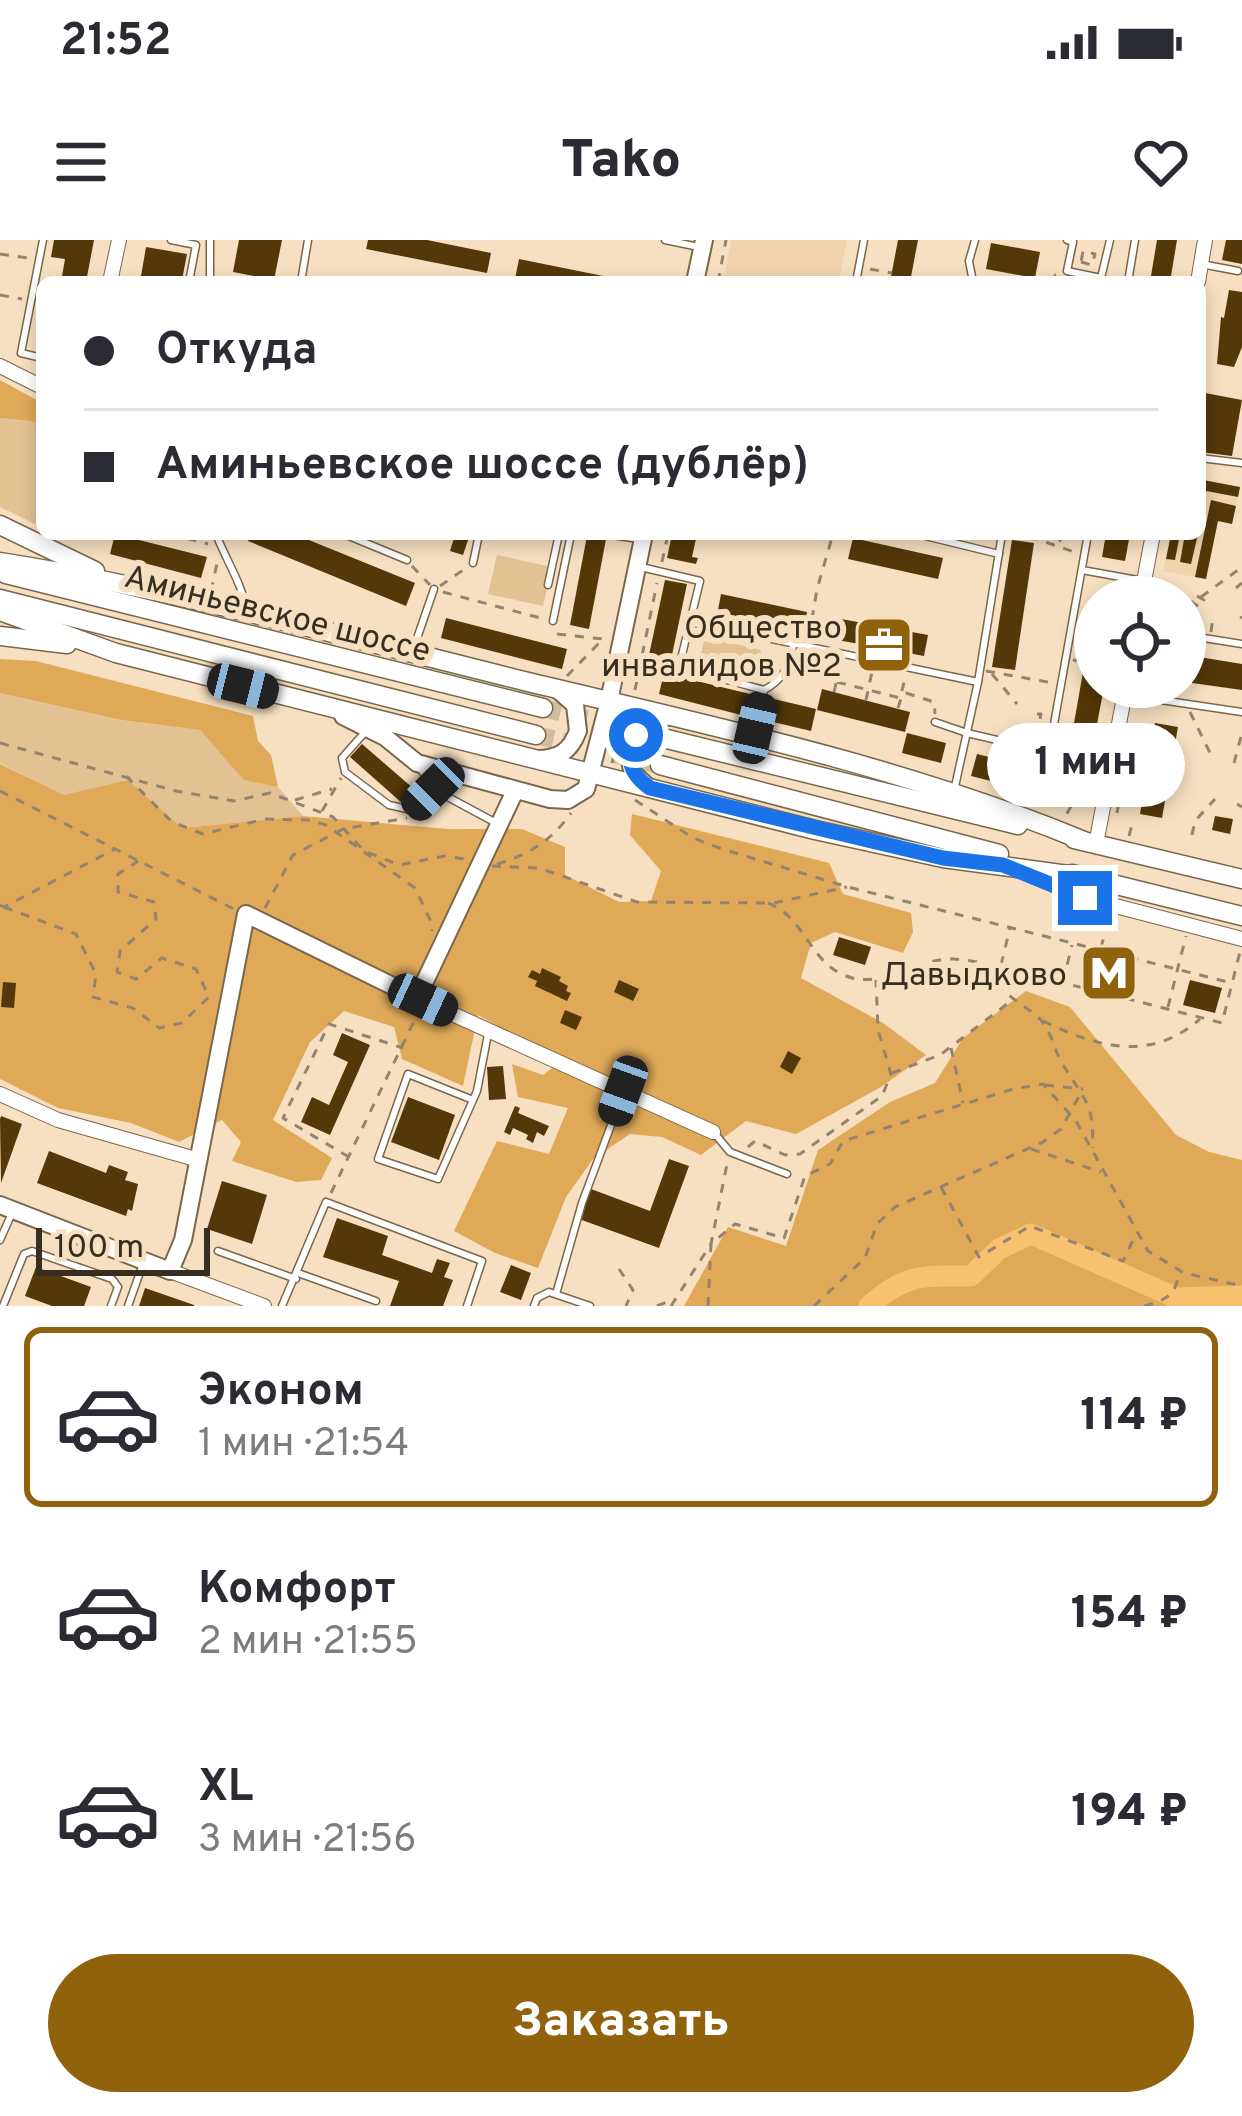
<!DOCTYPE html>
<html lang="ru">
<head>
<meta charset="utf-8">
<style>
  body { margin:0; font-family:Overpass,sans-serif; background:#f7f7f7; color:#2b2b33; height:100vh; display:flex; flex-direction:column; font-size:45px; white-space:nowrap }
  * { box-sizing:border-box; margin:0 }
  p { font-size:39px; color:#7c7c81 }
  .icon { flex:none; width:66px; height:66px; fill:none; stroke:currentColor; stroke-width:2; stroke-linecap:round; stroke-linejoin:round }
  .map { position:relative; height:1066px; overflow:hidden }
  .sheet { display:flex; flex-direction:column; background:#fff; flex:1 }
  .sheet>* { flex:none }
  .banner { position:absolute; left:36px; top:36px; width:1170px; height:264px; border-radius:18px; box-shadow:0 6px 18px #0003; display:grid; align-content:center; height:264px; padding:0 48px; background:#fff }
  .fabs { position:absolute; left:1074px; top:336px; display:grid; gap:24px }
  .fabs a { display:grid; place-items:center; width:132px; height:132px; border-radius:50%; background:#fff; box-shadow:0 6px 18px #0003; font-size:60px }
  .scale { position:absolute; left:36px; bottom:30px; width:174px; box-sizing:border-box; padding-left:12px; border:6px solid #372e22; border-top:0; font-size:33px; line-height:42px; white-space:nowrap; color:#372e22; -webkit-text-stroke:9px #f7e0c1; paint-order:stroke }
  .end { position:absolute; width:54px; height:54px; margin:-27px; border:15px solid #1a73e8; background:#fff; box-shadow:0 0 0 6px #fff }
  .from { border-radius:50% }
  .bubble { position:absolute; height:84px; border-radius:42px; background:#fff; box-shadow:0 6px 18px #0003; font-size:39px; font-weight:800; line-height:84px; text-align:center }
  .car { position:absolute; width:36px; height:72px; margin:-36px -18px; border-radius:15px; box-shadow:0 0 9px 3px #0007; background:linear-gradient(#222 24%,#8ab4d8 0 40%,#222 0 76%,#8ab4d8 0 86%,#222 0) }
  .banner b { display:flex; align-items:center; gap:42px; height:114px; font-size:45px }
  .banner b+b { border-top:3px solid #e1e1e2 }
  .banner i { width:30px; height:30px; background:#2b2b33 }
  ul { padding:21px 0 0; list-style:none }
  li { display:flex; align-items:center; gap:36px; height:180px; margin:0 24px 18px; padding:0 24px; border:6px solid transparent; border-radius:18px }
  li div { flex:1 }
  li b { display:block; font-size:45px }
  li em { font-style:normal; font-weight:800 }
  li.current { border-color:#90620c }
  li>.icon { width:108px; height:108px; stroke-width:1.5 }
  .cta { display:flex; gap:24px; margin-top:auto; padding:24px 48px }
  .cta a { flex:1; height:138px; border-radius:72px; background:#90620c; color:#fff; font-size:48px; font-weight:800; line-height:138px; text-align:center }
  .status { display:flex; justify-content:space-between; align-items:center; height:84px; padding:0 60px; background:#fff; direction:ltr }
  .status svg { height:33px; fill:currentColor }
  header { display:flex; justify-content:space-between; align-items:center; height:156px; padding:0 48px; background:#fff; font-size:54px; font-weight:800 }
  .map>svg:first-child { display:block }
  .built { fill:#efd4ae }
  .green { fill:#e2c193 }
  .forest { fill:#dfa958 }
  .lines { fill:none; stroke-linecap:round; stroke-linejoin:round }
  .river { stroke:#f8c170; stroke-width:21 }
  .building { fill:#533809 }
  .secondary-tunnel { stroke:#d1bca1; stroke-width:18; stroke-dasharray:18 9; stroke-linecap:butt }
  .service-casing { stroke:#7a664a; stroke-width:9 }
  .minor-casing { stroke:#7a664a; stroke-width:16 }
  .tertiary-casing { stroke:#7a664a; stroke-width:20 }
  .secondary-casing { stroke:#7a664a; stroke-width:21 }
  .path { stroke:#94846f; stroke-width:3; stroke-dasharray:9 9; stroke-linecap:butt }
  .service { stroke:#fff; stroke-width:6 }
  .minor { stroke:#fff; stroke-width:14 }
  .tertiary { stroke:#fff; stroke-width:16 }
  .secondary { stroke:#fff; stroke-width:18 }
  .route { stroke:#1a73e8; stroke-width:15 }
  .labels { text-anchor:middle; stroke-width:12; stroke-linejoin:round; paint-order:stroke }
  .street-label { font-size:33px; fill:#372e22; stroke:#f7e0c1 }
  .poi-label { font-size:33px; fill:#372e22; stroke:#f7e0c1; text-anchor:end }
</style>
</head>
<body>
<div class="status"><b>21:52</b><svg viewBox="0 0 49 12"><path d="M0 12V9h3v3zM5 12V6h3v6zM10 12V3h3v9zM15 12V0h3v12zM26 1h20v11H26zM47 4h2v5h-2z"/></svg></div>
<header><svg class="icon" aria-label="menu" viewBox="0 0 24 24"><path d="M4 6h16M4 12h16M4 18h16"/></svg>Tako<svg class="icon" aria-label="heart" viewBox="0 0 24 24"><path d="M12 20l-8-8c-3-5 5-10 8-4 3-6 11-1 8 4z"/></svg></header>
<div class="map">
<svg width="1242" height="1066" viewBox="0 0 1242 1066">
  <rect width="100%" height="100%" fill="#f7e0c1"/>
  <g class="built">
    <polygon points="731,0 847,0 839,42 723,42"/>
    <polygon points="1200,233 1204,240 1240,247 1232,284 1217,281 1206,339 1163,331 1171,294 1200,294"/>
  </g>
  <g class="green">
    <polygon points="0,178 31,181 42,186 39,286 0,267"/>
    <polygon points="497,315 552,327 543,366 488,354"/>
    <polygon points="712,398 761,410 755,436 699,422 704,401 710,403"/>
    <polygon points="0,453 120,480 200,490 244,539 278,547 303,576 182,588 128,540 64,556 0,523"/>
  </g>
  <g class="forest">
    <polygon points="0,140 42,163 42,186 31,181 0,178"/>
    <polygon points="0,419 36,421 253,476 258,501 271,515 278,547 244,540 200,490 121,480 0,453"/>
    <polygon points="0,524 64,555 128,540 182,588 303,576 448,589 522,589 565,607 565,635 619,662 651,661 661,631 630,595 632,574 829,623 843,654 911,673 913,692 903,713 835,692 811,703 801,738 883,783 926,815 881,847 796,894 746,881 701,915 662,897 630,894 593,919 566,957 538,1028 495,1013 454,991 497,901 549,914 568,868 518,857 512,824 543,835 562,821 478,775 463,846 402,819 394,787 344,771 310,802 273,880 332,918 321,940 296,942 232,921 241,902 222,880 179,902 131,883 58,868 0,839"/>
    <polygon points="1026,751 1070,767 1176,895 1209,912 1242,920 1242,1066 684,1066 728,987 786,1006 818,910 890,862 935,843 963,798"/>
  </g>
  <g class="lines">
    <path class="river" d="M 869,1066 C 905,1033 924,1036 971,1036 L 999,1009 L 1031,994 L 1177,1058 L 1242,1056"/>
  </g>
  <g class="building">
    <polygon points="54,0 94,0 86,42 61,42 65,19 51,17"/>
    <polygon points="239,0 282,0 274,40 233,32"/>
    <polygon points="368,0 427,0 491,13 487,33 366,9"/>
    <polygon points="898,0 918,0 910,42 890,42"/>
    <polygon points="1157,0 1177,0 1170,42 1150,42"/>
    <polygon points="1226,0 1242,0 1242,24 1222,20"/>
    <polygon points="991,3 1040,12 1035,38 986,29"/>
    <polygon points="146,7 187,14 182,40 165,37 164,42 140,42"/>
    <polygon points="519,19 623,40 623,42 515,39"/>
    <polygon points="1229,50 1242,52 1242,107 1234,127 1217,124 1221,77 1224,78"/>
    <polygon points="1200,152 1242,160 1232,216 1200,212"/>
    <polygon points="1203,240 1240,247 1238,257 1201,250"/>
    <polygon points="1211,260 1236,266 1232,284 1218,281 1206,339 1195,337"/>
    <polygon points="115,294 207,317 201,338 110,314"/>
    <polygon points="250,294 294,294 415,343 406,366 248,301"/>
    <polygon points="444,294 470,294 463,315 450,311 454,298"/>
    <polygon points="672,294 697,294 692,317 698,318 696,324 667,318"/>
    <polygon points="1106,294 1130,294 1125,321 1102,317"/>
    <polygon points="1171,294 1180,294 1175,320 1166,319"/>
    <polygon points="1185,294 1198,294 1191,324 1180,322"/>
    <polygon points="587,296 606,299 589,389 570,385"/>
    <polygon points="853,298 943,318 938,339 848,319"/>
    <polygon points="1012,300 1034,303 1015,430 992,427"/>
    <polygon points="665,340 687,344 668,434 750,454 745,476 659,454 664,433 646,429"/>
    <polygon points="721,354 807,372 803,393 717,375"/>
    <polygon points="446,378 567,409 562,429 441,398"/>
    <polygon points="836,378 928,395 924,416 832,399"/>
    <polygon points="1187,415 1242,424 1242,450 1185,442"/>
    <polygon points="1083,432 1095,434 1095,447 1104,447 1089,527 1067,523"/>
    <polygon points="822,449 910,472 905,492 817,470"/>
    <polygon points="774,459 816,469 811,491 769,481"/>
    <polygon points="1155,483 1178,487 1162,578 1140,574"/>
    <polygon points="907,493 946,503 941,523 902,513"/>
    <polygon points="362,504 414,549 402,563 350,517"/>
    <polygon points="977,514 1065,536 1059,558 971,536"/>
    <polygon points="1215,576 1233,579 1230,594 1212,590"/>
    <polygon points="839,697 871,707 865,725 833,715"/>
    <polygon points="542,728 561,737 559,741 568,746 566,751 571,753 567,761 535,746 537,741 528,737 532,730 540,734"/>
    <polygon points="619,740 639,749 633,761 614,752"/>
    <polygon points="1190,740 1222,748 1215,773 1183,765"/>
    <polygon points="3,742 16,743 14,768 1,767"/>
    <polygon points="565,770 582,777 576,790 560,783"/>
    <polygon points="342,793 370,805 330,895 301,882 312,857 329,865 348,822 333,815"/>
    <polygon points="788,811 801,818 792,834 780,827"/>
    <polygon points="503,826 506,859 489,860 487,827"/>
    <polygon points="408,857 455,875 439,920 391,902"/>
    <polygon points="515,866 520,868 518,873 549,886 544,896 537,892 533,903 526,899 528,895 513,888 510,895 504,892"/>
    <polygon points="1,876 22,884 1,943 0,879"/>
    <polygon points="49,911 106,933 109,925 128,932 125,940 138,944 132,971 128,969 126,976 37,943"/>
    <polygon points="669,919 689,926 659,1008 579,979 591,949 650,971"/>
    <polygon points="222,941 267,955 252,1004 207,989"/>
    <polygon points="337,978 388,996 382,1015 432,1033 437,1019 450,1023 444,1037 453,1040 443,1066 390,1066 399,1041 323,1017"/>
    <polygon points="511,1025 531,1033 521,1060 500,1052"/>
    <polygon points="36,1027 91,1047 84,1066 52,1066 25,1056"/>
    <polygon points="145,1048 194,1065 194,1066 139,1066"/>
  </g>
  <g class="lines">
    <g class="secondary-tunnel">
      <polyline points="543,468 667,499"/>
      <polyline points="536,495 660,525"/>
    </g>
    <g class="service-casing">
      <g id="service">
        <polyline points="171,0 196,5 189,42"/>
        <polyline points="665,0 699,7"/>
        <polyline points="1067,0 1073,2 1067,31 1101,38 1110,0"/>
        <polyline points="1201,24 1238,31"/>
        <polyline points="210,42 210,0"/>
        <polyline points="301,42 308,0"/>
        <polyline points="856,42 864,0"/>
        <polyline points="973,42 969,21 975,0"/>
        <polyline points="1128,42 1135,0"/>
        <polyline points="42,118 21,113 43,0"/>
        <polyline points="1200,218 1242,223"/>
        <path d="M 216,294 C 226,320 241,342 247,370"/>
        <polyline points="344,294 407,320"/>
        <polyline points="605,294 639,299"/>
        <polyline points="917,294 999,314"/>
        <polyline points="56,295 56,294"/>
        <polyline points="473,323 479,294"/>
        <polyline points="641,327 700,341 690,382 978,442 954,551"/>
        <polyline points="1082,330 1143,341"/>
        <polyline points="548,345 559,294"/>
        <polyline points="553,381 571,294"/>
        <polyline points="690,382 679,427 764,450"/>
        <polyline points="1185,395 1242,404"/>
        <polyline points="413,410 434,349"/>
        <polyline points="978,442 1002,294"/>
        <polyline points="1127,455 1242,472"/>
        <polyline points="935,482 967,493 1049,512 1088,294"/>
        <path d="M 755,490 L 764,450 C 783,440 790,425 793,405"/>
        <polyline points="366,491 342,518 345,532 389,565 412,570 433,549"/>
        <polyline points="422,531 433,549 498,584"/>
        <polyline points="473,860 408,834 378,919 438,939 477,851 488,794"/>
        <polyline points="715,894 730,912 787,934"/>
        <polyline points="0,1000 12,973"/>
        <polyline points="218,1011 296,1039"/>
        <polyline points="298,1033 376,1061"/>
        <polyline points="556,1054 582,963 623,853"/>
        <polyline points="3,1066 24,1014 32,1011 112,1039 118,1047 111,1066"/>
        <polyline points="128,1066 143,1024"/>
        <polyline points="282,1066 326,962 482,1021 467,1066"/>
        <polyline points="534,1066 537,1058 549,1052 590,1066"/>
      </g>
    </g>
    <g class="minor-casing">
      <g id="minor">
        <polyline points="110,42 119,0"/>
        <polyline points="1198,42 1205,0"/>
        <polyline points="0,126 42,147"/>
        <polyline points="1141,357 1153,294"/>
        <polyline points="1096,604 1126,447"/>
        <polyline points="1030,635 1085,658 1242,699"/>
        <polyline points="417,758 713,892"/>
        <polyline points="0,854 58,880 199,920"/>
        <polyline points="170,1031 264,1066"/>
      </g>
    </g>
    <g class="tertiary-casing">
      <g id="tertiary">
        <polyline points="695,42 704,0"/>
        <polyline points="343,476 385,497 417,523 550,559 568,560 586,549 609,461 644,294"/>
        <path d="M 537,519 C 558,519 570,512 578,491 L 575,465 L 557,449"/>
        <path d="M 648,547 L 633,533 C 623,502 639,483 670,476"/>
        <polyline points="0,965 170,1031 183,1000 246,674 417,758 515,551"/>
      </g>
    </g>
    <g class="secondary-casing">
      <g id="secondary">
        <polyline points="0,285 95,331"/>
        <path d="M 0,322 C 177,350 350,398 524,441 C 712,486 905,527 1084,601"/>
        <polyline points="6,334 543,468"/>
        <polyline points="0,359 536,495"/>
        <polyline points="0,371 116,413 815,590 943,618 1083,637"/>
        <polyline points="0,396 67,404"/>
        <polyline points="667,499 1018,585"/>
        <polyline points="660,525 999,614"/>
        <polyline points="1074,599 1242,639"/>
        <polyline points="1072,634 1242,676"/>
      </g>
    </g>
    <g class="path">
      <polyline points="0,14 28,18"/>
      <polyline points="1081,22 1092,25 1095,14 1083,11 1081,22"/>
      <polyline points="870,29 892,33"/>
      <polyline points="718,42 726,0"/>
      <polyline points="1037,42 1056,35"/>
      <polyline points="0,55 22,59"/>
      <polyline points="1200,81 1204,55"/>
      <polyline points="170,294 208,304"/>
      <polyline points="1056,294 1065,308"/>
      <polyline points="1011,296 1037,299 1077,313"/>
      <polyline points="662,322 668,294"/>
      <polyline points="412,326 430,345"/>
      <polyline points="440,346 466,328"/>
      <polyline points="1236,348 1242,343"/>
      <polyline points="211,351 218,319"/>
      <polyline points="443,352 544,379"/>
      <polygon points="1197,356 1204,360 1199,367 1192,362"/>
      <polyline points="1201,357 1242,327"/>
      <polyline points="1240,377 1242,378"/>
      <polyline points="1211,392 1213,376"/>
      <polyline points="557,394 603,399"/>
      <polyline points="809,397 817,349 833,294"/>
      <polyline points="1073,420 1095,424"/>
      <polyline points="986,431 1053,443"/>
      <polyline points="992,434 1017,464"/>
      <polyline points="567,436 603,399"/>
      <polyline points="837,442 900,458 906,435"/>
      <polyline points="635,450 657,343"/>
      <polyline points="834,452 841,422"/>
      <polyline points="866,460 873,427"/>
      <polyline points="898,468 902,455 906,453 934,462 935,474"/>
      <polyline points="1190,472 1213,519"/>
      <polyline points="1037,474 1041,474 1036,497 1042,501"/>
      <polyline points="0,503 176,551 234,561 270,553 333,577 364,611 399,625 445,616 465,619"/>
      <polyline points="1057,520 1072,533 1089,536 1066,575"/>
      <polyline points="612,523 621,485 625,482"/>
      <polyline points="1234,523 1242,493"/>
      <polyline points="126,536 172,582 203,594 265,579 308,580 326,585 415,648 432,684 432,691"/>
      <polyline points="0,551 234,669"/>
      <polyline points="1061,553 1076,558"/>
      <polyline points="295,560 332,549"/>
      <polyline points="635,560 693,598 722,609 848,647 1232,743"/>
      <polyline points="1237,564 1242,567"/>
      <polyline points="322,571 341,538"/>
      <polyline points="1117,573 1127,514"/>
      <polyline points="1192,595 1195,581 1215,559"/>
      <polyline points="1129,596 1133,581"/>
      <path d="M 497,624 C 530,614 551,601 571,573"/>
      <polyline points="492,626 539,628 637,662 765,663"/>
      <path d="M 768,663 C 806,678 809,722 846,736 C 882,750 917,718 953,719 C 980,720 1008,730 1034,736 C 1097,751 1160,767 1222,783 L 1240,712"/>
      <polyline points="774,663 847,647"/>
      <polyline points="0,665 4,667 115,609"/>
      <polyline points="4,667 76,694 96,734 93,757 133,768 159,788 182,783 209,757 196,729 162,718 136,739 117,732 120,711 156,679 154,662 118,652 118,634 138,621"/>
      <polyline points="265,668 293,615 343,589 407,578"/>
      <polyline points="1101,708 1109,677"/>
      <polyline points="1001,725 1010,688"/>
      <path d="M 1023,734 L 1002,748 C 1013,761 1027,767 1039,778 C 1051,790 1053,807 1061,821 C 1081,857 1096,862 1092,908"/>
      <polyline points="1063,742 1072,705"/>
      <polyline points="1168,767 1186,696"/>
      <path d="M 1043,781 C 1097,807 1150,823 1200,779"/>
      <polyline points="951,808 963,863"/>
      <polyline points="892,833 940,815 1011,761"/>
      <polyline points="1045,845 1083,849"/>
      <polyline points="748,907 755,901 785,915 800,914 882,856 891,834 878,790 876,740"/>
      <polyline points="1031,909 1101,932"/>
      <polyline points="349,917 283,878 329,784 403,808"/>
      <polyline points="941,947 979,1017 1030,986 1123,1021 1137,992"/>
      <polyline points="331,953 418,773"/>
      <polyline points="619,1029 633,1050 626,1066"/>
      <polyline points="657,1066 672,1060"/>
      <polyline points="671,1066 711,1004 728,919"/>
      <polyline points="708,1066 711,1004 735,984 784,998 805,936 830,924 843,901 1013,849 1043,844 1076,881 1148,1011 1184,1033 1242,1046"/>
      <polyline points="814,1066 865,1018 877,984 895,967 1043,902 1061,889 1083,849"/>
      <path d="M 1144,1066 C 1164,1061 1178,1055 1178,1032"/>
    </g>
    <use href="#service" class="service"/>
    <use href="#minor" class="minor"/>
    <use href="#tertiary" class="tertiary"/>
    <use href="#secondary" class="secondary"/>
  </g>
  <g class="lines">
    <path class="route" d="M 636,495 C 624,518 630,534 650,548 L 943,618 L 1003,625 L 1085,658"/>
  </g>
  <defs>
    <g id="office-square" transform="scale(3)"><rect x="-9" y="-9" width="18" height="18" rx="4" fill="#90620c" stroke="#f7e0c1"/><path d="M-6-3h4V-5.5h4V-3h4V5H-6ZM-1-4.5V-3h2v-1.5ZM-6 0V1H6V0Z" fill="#fff"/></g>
    <g id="metro-square" transform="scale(3)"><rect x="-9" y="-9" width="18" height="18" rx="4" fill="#90620c" stroke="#f7e0c1"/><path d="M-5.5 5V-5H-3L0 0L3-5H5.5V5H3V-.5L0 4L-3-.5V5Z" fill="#fff"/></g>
  </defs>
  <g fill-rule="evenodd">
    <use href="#office-square" x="884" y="405"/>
    <use href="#metro-square" x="1109" y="733"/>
  </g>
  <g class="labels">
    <g class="street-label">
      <text transform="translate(278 372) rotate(14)" y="12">Аминьевское шоссе</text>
    </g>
    <g class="poi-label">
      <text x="842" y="398">Общество<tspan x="842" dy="38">инвалидов №2</tspan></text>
      <text x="1067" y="745">Давыдково</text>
    </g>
  </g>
</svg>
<div class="fabs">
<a><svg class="icon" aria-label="locate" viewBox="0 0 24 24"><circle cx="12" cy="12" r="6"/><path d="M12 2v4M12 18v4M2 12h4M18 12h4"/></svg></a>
</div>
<div class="scale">100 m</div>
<i class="end from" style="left:636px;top:495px"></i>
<i class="end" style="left:1085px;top:658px"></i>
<div class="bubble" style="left:987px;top:483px;width:198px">1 мин</div>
<i class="car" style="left:243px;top:446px;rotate:104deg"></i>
<i class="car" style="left:755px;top:488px;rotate:13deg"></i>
<i class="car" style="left:433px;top:549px;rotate:225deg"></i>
<i class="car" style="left:423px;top:760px;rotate:115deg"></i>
<i class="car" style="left:623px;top:851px;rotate:200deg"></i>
<div class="banner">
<b><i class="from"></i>Откуда</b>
<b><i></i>Аминьевское шоссе (дублёр)</b>
</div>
</div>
<section class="sheet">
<ul>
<li class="current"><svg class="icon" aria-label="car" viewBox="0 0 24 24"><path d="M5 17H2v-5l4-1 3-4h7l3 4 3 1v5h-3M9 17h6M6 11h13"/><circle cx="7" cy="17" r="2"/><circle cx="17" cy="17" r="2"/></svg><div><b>Эконом</b><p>1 мин · 21:54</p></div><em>114 ₽</em></li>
<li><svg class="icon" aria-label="car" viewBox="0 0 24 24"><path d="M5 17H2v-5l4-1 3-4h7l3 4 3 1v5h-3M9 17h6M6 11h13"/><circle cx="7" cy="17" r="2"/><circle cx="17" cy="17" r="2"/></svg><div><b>Комфорт</b><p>2 мин · 21:55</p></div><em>154 ₽</em></li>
<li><svg class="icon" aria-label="car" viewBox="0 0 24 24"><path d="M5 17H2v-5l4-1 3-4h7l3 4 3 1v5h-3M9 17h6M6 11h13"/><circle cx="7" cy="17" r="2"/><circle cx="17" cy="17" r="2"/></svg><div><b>XL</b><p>3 мин · 21:56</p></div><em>194 ₽</em></li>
</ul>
<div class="cta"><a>Заказать</a></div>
</section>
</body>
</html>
